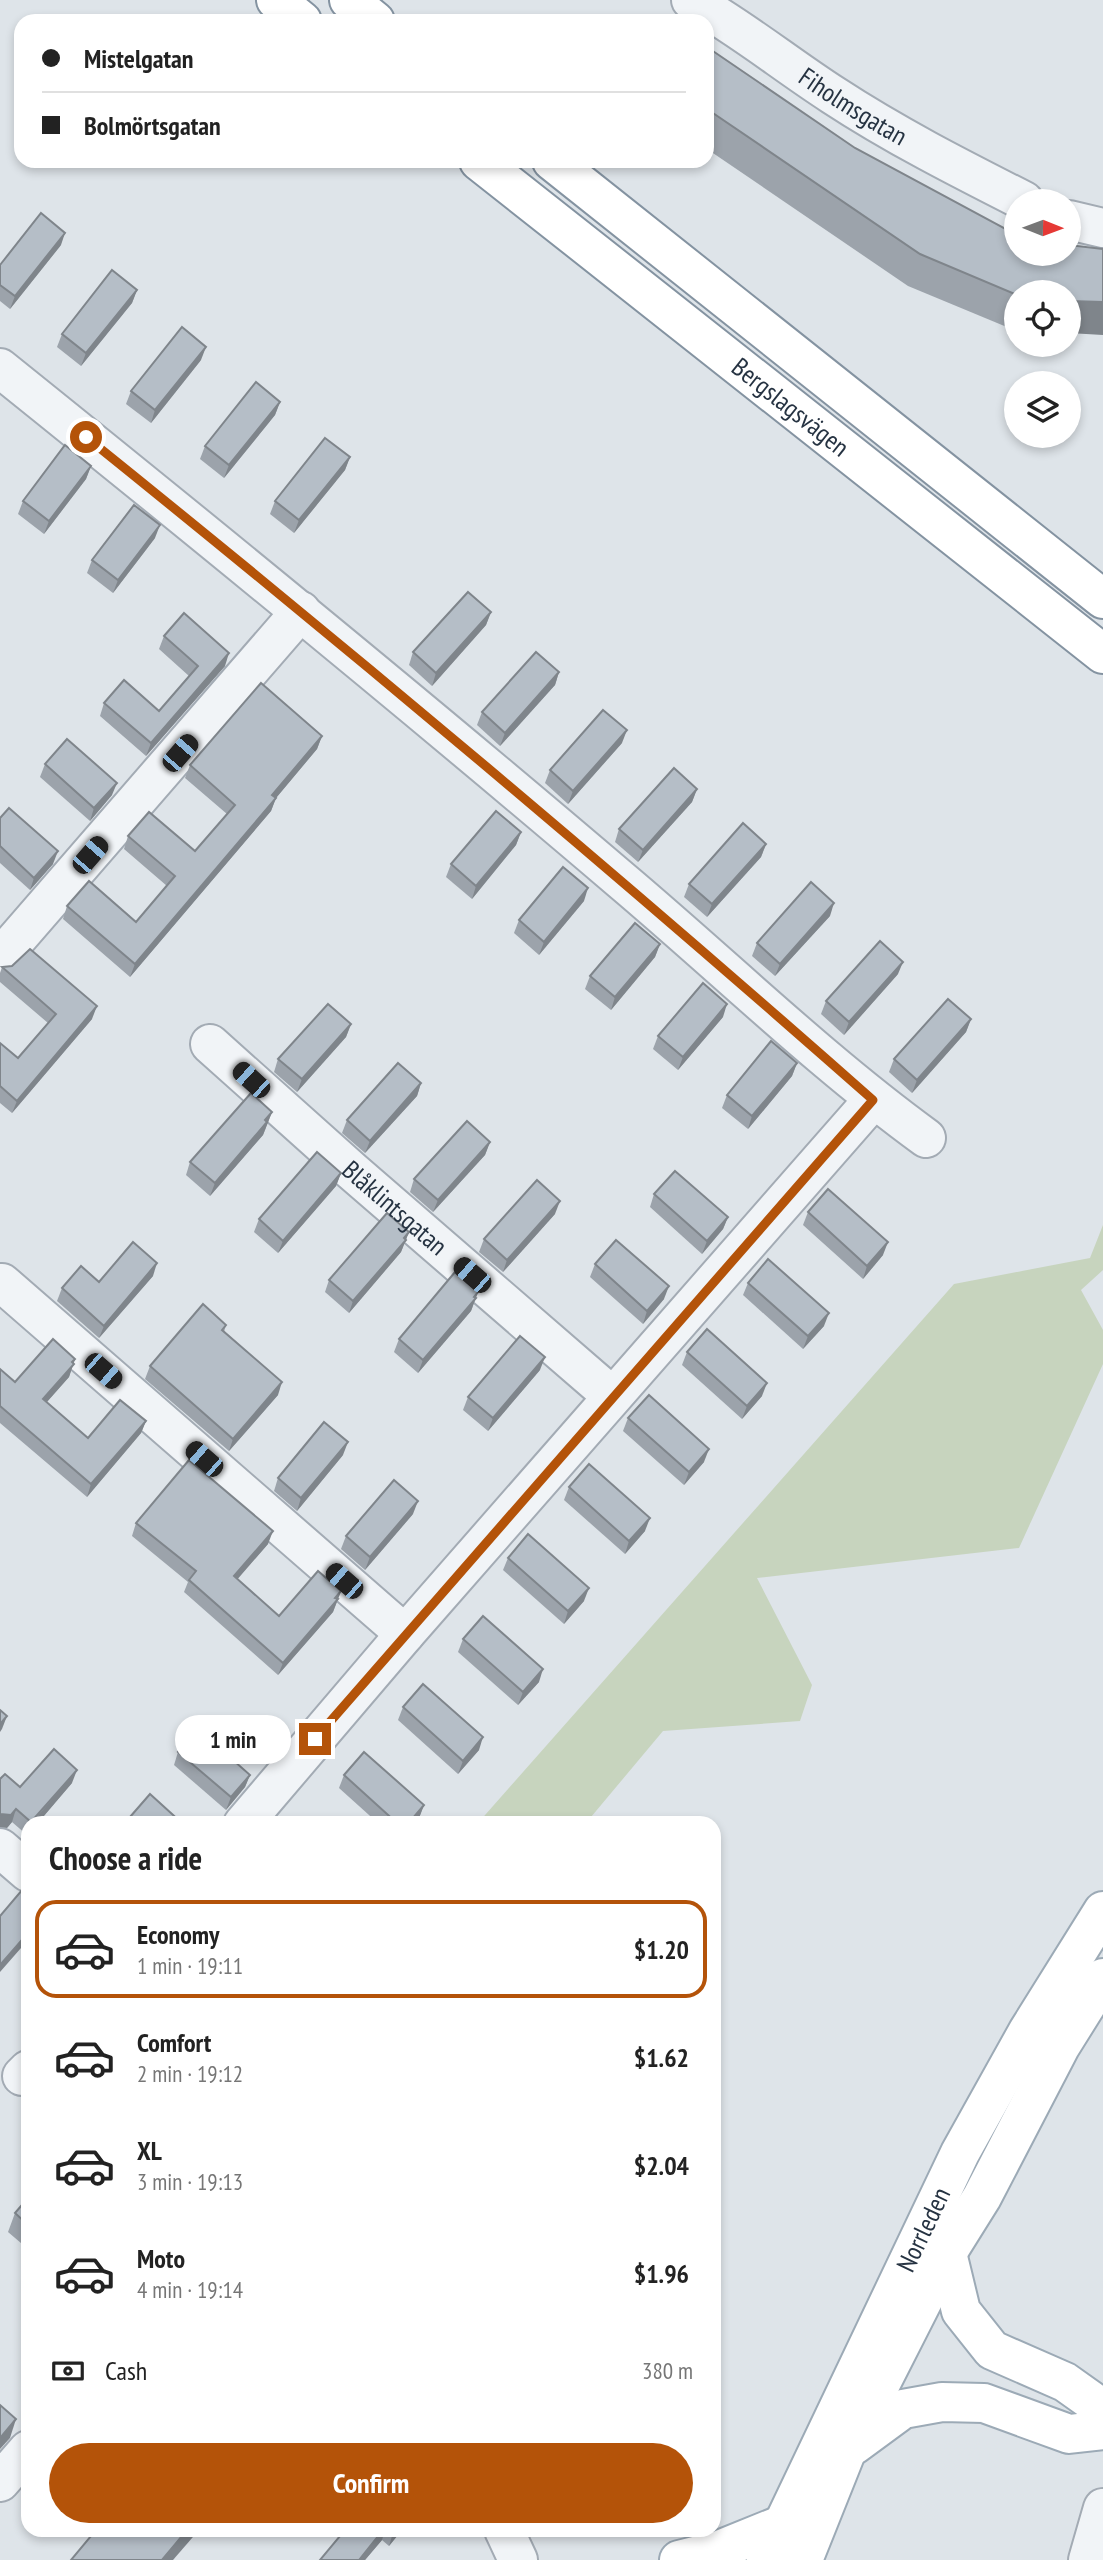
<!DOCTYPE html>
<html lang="en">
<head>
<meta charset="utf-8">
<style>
  body { margin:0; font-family:"PT Sans Narrow",sans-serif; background:#f2f2f2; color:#222; height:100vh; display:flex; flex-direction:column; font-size:26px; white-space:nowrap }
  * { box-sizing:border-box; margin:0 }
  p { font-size:23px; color:#767676 }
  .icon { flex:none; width:38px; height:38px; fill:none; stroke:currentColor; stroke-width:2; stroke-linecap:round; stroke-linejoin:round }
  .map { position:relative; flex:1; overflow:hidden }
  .sheet { position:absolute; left:21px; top:1816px; width:700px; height:721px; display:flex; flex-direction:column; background:#fff; border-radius:21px; box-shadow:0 4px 10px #0003 }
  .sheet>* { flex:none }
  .hud { position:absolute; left:14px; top:14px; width:700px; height:154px; border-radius:21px; box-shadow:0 4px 10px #0003; display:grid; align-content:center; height:154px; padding:0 28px; background:#fff }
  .needle { width:46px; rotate:91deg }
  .buttons { position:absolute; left:1004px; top:189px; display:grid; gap:14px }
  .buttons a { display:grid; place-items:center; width:77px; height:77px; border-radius:50%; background:#fff; box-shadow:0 4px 10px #0003; font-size:35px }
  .end { position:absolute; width:32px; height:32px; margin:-16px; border:9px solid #b45309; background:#fff; box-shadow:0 0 0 4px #fff }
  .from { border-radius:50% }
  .bubble { position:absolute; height:49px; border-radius:24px; background:#fff; box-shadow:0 4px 10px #0003; font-size:23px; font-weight:800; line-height:49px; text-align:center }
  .car { position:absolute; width:21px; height:42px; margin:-21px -10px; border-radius:9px; box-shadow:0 0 5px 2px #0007; background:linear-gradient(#222 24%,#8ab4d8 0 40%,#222 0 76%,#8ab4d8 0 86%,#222 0) }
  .hud b { display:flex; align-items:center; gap:24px; height:66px; font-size:26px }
  .hud b+b { border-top:2px solid #e0e0e0 }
  .hud i { width:18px; height:18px; background:#222 }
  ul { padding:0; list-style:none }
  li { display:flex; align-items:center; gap:21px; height:98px; margin:0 14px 10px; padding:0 14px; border:4px solid transparent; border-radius:21px }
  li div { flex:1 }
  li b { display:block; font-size:26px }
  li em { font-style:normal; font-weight:800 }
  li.on { border-color:#b45309 }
  li>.icon { width:63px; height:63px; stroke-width:1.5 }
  h2 { padding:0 28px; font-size:32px; line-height:84px }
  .pay { display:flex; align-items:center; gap:18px; height:77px; padding:0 28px; font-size:26px }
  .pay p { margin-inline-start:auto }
  .button { display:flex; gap:14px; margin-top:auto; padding:14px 28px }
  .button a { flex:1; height:80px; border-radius:42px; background:#b45309; color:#fff; font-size:28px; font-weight:800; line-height:80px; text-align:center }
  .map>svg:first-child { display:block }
  .green { fill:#c7d4be }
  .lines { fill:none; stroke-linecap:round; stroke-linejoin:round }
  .minor-casing { stroke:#a3abb4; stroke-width:42 }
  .major-casing { stroke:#9caab6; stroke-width:42 }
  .highway-casing { stroke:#8493a1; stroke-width:42 }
  .minor { stroke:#f1f4f7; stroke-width:38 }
  .major { stroke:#fff; stroke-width:38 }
  .highway { stroke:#fff; stroke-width:38 }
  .wall { fill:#9ca3ab }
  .shaded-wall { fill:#7f858b }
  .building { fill:#b5bec7; stroke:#7f858b; stroke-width:2 }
  .route { stroke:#b45309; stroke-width:9 }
  .labels { text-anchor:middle; stroke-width:6; stroke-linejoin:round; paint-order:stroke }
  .street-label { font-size:26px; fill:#263342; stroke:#eef3f7 }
</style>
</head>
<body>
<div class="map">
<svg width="1103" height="2560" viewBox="0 0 1103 2560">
  <rect width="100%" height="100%" fill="#dee4e9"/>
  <polygon class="green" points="1103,1225 1103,1270 1081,1290 1103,1330 1103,1364 1019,1548 757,1578 812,1685 800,1721 663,1731 586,1823 478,1823 954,1284 1090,1258"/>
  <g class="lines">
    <g class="minor-casing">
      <g id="minor">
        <path id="s1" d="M 691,0 C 741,28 785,64 833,95 C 894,135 959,168 1024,201"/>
        <polyline points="1069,220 1103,228"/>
        <path d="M 0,368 C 209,536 417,706 621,880 C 723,966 819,1060 926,1138"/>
        <polyline points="0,958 301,611"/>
        <path id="s2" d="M 210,1044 L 352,1171 L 612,1396"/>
        <polyline points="2,1283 405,1634"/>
        <polyline points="243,1824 405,1634 873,1100"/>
        <polyline points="0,1848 28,1872"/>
        <polyline points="22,2076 28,2070"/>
        <polyline points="0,2482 28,2450"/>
        <polyline points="504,2530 518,2560"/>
        <polyline points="1088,2560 1103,2508"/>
      </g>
    </g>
    <g class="major-casing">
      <g id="major">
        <polyline points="947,2253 961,2311 992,2350 1065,2382 1103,2409"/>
        <polyline points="854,2445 903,2409 942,2402 984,2403 1069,2434 1103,2430"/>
        <polyline points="679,2560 719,2550 781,2525"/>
        <path id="s3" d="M 766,2560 L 960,2153 L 1028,2031 L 1103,1911"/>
        <polyline points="803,2560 847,2450 947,2253 982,2197 1060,2047 1103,1978"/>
      </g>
    </g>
    <g class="highway-casing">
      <g id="highway">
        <polyline points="276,0 302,21"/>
        <polyline points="349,0 375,21"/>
        <path id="s4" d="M 479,161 L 1103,654"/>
        <polyline points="552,161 1103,599"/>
      </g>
    </g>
    <use href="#minor" class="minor"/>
    <use href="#major" class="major"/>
    <use href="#highway" class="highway"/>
  </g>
  <g class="wall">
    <polygon points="707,47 1017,292 1017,331 1014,330 908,286 707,149"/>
    <polygon points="61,245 10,309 0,301 0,265"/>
    <polygon points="137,290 132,303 81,366 57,347 62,334"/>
    <polygon points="201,360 151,423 126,404 131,391"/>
    <polygon points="280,402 275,415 224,478 200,459 205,446"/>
    <polygon points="350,457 345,470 294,533 270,514 275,501"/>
    <polygon points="91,466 86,479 44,534 18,514 23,501"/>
    <polygon points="155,538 113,593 87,573 92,560"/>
    <polygon points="491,612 486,625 432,686 409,665 413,652"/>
    <polygon points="164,636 225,666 146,756 100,716 104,703 159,711 189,676 159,649"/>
    <polygon points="559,672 555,685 500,746 477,725 482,712"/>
    <polygon points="322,736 317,749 276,798 271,811 130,977 63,919 67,906 136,922 167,886 124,849 128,836 195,851 227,814 185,778 190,765"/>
    <polygon points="622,743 568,804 545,783 550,770"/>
    <polygon points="45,764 112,795 90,821 40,777"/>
    <polygon points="697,789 692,802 638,862 615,842 619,829"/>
    <polygon points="0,818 53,864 30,890 0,863"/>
    <polygon points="521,832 516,845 472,899 446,877 451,864"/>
    <polygon points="766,844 761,857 707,917 684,897 689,884"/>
    <polygon points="584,901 539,955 514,933 519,920"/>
    <polygon points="830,916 775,976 752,956 757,943"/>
    <polygon points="660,944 655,957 611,1010 585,989 590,976"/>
    <polygon points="2,967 92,1019 12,1113 0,1103 0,1043 18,1058 48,1023 0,982 0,973"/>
    <polygon points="898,974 844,1035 821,1014 826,1001"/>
    <polygon points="723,1017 678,1070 653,1049 658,1036"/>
    <polygon points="971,1019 966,1032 912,1093 889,1072 894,1059"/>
    <polygon points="351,1024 346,1037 297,1092 274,1072 278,1059"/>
    <polygon points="797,1063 792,1076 748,1129 722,1108 727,1095"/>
    <polygon points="421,1083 417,1096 365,1153 342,1133 347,1120"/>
    <polygon points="272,1112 263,1135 210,1196 186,1175 190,1162"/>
    <polygon points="490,1142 485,1155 433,1212 410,1192 414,1179"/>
    <polygon points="341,1173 336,1186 278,1253 254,1232 259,1219"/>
    <polygon points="654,1194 728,1217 723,1229 702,1254 650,1207"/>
    <polygon points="808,1212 883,1255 863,1279 803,1225"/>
    <polygon points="555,1214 503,1272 479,1252 484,1239"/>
    <polygon points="409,1232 401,1252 349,1313 325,1292 329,1280"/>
    <polygon points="595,1264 664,1299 643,1324 590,1277"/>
    <polygon points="153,1276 99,1338 57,1301 62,1288 99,1282"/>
    <polygon points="748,1283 824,1326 803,1349 743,1295"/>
    <polygon points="478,1292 471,1311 418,1373 394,1352 399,1339"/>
    <polygon points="226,1325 224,1332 278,1395 229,1451 145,1379 150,1366"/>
    <polygon points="687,1352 762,1396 742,1419 682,1365"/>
    <polygon points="75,1359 69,1377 46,1403 88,1438 146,1421 141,1433 87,1497 0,1423 0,1369 15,1382"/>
    <polygon points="540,1370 488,1431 463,1410 468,1397"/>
    <polygon points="628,1418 704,1462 684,1485 623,1431"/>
    <polygon points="343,1455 297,1511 274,1491 278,1478"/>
    <polygon points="569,1487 645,1531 625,1554 564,1500"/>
    <polygon points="413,1514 365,1570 341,1549 346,1536"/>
    <polygon points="136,1523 268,1544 237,1579 279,1616 341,1591 333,1612 278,1675 184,1592 188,1582 132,1536"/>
    <polygon points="508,1558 584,1601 564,1624 503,1570"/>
    <polygon points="463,1639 539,1682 518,1705 458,1652"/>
    <polygon points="403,1707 479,1750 458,1774 398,1720"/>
    <polygon points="178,1752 250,1775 245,1787 226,1810 174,1765"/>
    <polygon points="344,1775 424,1805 419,1818 415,1824 379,1824 339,1788"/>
    <polygon points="72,1783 37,1824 28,1824 28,1834 27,1835 12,1822 7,1828 20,1787"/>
    <polygon points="130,1817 183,1824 128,1824"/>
    <polygon points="28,2194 28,2249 8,2232 15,2213 26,2199"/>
    <polygon points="345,2530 402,2530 389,2546 382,2540 365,2560 320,2560"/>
  </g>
  <g class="shaded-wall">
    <polygon points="65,233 61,245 10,309 15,296"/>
    <polygon points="137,290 132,303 81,366 86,353"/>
    <polygon points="1069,301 1103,302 1103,335 1069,333"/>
    <polygon points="206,347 201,360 151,423 155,410"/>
    <polygon points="280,402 275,415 224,478 229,465"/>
    <polygon points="350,457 345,470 294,533 299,520"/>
    <polygon points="91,466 86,479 44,534 49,521"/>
    <polygon points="160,525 155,538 113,593 118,580"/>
    <polygon points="491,612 486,625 432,686 436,673"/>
    <polygon points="229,653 225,666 146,756 151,743"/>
    <polygon points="559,672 555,685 500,746 505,733"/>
    <polygon points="627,730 622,743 568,804 573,791"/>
    <polygon points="322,736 317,749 276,798 271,811 130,977 135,964 272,795"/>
    <polygon points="117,783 112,795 90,821 94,808"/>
    <polygon points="697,789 692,802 638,862 643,850"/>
    <polygon points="521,832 516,845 472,899 476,886"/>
    <polygon points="766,844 761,857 707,917 712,904"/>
    <polygon points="58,851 53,864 30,890 34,878"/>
    <polygon points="588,888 584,901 539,955 544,942"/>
    <polygon points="834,903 830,916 775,976 780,964"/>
    <polygon points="660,944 655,957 611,1010 615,997"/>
    <polygon points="903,962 898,974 844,1035 849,1022"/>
    <polygon points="727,1004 723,1017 678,1070 683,1057"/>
    <polygon points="97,1006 92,1019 12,1113 17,1101"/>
    <polygon points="971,1019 966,1032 912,1093 917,1080"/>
    <polygon points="351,1024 346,1037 297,1092 302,1079"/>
    <polygon points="797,1063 792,1076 748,1129 752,1116"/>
    <polygon points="421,1083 417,1096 365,1153 370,1141"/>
    <polygon points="272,1112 263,1135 210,1196 215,1183"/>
    <polygon points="490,1142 485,1155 433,1212 438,1200"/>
    <polygon points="341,1173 336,1186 278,1253 283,1241"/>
    <polygon points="560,1201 555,1214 503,1272 507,1260"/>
    <polygon points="728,1217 723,1229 702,1254 707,1241"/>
    <polygon points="409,1232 401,1252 349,1313 353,1301"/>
    <polygon points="888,1242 883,1255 863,1279 867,1266"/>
    <polygon points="157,1263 153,1276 99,1338 104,1326"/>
    <polygon points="669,1286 664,1299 643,1324 647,1311"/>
    <polygon points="478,1292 471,1311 418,1373 423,1360"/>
    <polygon points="829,1313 824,1326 803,1349 808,1336"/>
    <polygon points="545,1357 540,1370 488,1431 493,1418"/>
    <polygon points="75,1359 69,1377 38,1412 43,1399"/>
    <polygon points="282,1382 278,1395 229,1451 233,1439"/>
    <polygon points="767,1383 762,1396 742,1419 747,1406"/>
    <polygon points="146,1421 141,1433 87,1497 91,1484"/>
    <polygon points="348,1442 343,1455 297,1511 301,1498"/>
    <polygon points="709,1449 704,1462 684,1485 689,1472"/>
    <polygon points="418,1501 413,1514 365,1570 370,1557"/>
    <polygon points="650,1518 645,1531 625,1554 629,1541"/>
    <polygon points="273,1531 268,1544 229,1589 234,1576"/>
    <polygon points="589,1588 584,1601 564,1624 568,1611"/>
    <polygon points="341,1591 333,1612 278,1675 283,1663"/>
    <polygon points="543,1669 539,1682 518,1705 523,1692"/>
    <polygon points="7,1716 2,1729 0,1732 0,1724"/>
    <polygon points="483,1737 479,1750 458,1774 463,1761"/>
    <polygon points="77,1770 72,1783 37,1824 31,1824"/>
    <polygon points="250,1775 245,1787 226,1810 231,1797"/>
    <polygon points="424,1805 419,1818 415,1824 408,1824"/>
    <polygon points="16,1809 12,1822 7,1828 0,1827 0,1814"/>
    <polygon points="28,1933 28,1940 0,1972 0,1965"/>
    <polygon points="16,2419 10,2438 0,2449 0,2438"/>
    <polygon points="187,2530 199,2530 173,2560 162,2560"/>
    <polygon points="383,2530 385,2530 382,2540 365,2560 359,2560"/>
    <polygon points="396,2530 402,2530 389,2546 393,2533"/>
  </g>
  <g class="building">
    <polygon points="707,47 855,148 1017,235 1017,254 1069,254 1069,245 1103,249 1103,302 1069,301 1069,292 1017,292 1017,295 920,254 707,109"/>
    <polygon points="41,213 65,233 15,296 0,285 0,265"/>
    <polygon points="112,270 137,290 86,353 62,334"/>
    <polygon points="182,327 206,347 155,410 131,391"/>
    <polygon points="256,382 280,402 229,465 205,446"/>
    <polygon points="325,438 350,457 299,520 275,501"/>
    <polygon points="65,445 91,466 49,521 23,501"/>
    <polygon points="134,505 160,525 118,580 92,560"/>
    <polygon points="468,592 491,612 436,673 413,652"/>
    <polygon points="184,613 229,653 151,743 104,703 124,680 159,711 198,666 164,636"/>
    <polygon points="536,652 559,672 505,733 482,712"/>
    <polygon points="261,683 322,736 272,795 276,798 135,964 67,906 89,881 136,922 175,876 128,836 149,812 195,851 235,805 190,765"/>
    <polygon points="603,710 627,730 573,791 550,770"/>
    <polygon points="67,739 117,783 94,808 45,764"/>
    <polygon points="674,768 697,789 643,850 619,829"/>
    <polygon points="9,808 58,851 34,878 0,846 0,818"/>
    <polygon points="496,811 521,832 476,886 451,864"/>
    <polygon points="743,823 766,844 712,904 689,884"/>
    <polygon points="563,867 588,888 544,942 519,920"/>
    <polygon points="811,882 834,903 780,964 757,943"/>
    <polygon points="635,923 660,944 615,997 590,976"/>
    <polygon points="880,941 903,962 849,1022 826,1001"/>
    <polygon points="30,949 97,1006 17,1101 0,1086 0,1043 18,1058 56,1014 2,967 12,966"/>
    <polygon points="703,983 727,1004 683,1057 658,1036"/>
    <polygon points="948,999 971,1019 917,1080 894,1059"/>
    <polygon points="328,1004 351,1024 302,1079 278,1059"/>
    <polygon points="771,1041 797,1063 752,1116 727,1095"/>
    <polygon points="398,1063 421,1083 370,1141 347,1120"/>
    <polygon points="251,1093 272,1112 265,1120 267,1122 215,1183 190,1162"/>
    <polygon points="467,1121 490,1142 438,1200 414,1179"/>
    <polygon points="317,1152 341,1173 283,1241 259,1219"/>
    <polygon points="675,1171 728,1217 707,1241 654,1194"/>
    <polygon points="537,1180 560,1201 507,1260 484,1239"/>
    <polygon points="828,1189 888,1242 867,1266 808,1212"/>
    <polygon points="387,1213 409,1232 404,1238 406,1240 353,1301 329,1280"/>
    <polygon points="616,1240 669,1286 647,1311 595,1264"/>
    <polygon points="133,1242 157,1263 104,1326 62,1288 81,1266 99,1282"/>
    <polygon points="768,1259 829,1313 808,1336 748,1283"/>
    <polygon points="455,1272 478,1292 474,1297 476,1298 423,1360 399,1339"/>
    <polygon points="203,1304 226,1325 222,1330 282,1382 233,1439 150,1366"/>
    <polygon points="707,1329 767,1383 747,1406 687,1352"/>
    <polygon points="520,1336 545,1357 493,1418 468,1397"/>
    <polygon points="53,1339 75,1359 72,1362 74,1364 43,1399 88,1438 120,1400 146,1421 91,1484 0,1406 0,1369 15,1382"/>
    <polygon points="649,1395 709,1449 689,1472 628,1418"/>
    <polygon points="324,1422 348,1442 301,1498 278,1478"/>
    <polygon points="189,1460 273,1531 234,1576 279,1616 318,1571 341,1591 335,1598 338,1599 283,1663 189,1580 196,1571 136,1523"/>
    <polygon points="589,1464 650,1518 629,1541 569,1487"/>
    <polygon points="394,1480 418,1501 370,1557 346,1536"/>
    <polygon points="528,1534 589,1588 568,1611 508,1558"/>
    <polygon points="483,1616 543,1669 523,1692 463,1639"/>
    <polygon points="423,1684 483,1737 463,1761 403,1707"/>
    <polygon points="0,1710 7,1716 0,1724"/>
    <polygon points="198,1729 250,1775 231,1797 178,1752"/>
    <polygon points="54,1749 77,1770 31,1822 16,1809 11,1815 0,1814 0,1779 5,1774 20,1787"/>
    <polygon points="364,1752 424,1805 408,1824 398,1824 344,1775"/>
    <polygon points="150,1794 183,1824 138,1824 130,1817"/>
    <polygon points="28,1883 28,1933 0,1965 0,1916"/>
    <polygon points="28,2198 28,2225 15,2213"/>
    <polygon points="0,2405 16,2419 0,2438"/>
    <polygon points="96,2530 187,2530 162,2560 71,2560"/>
    <polygon points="345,2530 383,2530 359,2560 320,2560"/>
  </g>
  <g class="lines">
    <path class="route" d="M 86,437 C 353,652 616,873 873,1100 L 315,1739"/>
  </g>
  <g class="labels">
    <g class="street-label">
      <text dy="9" stroke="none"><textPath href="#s1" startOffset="194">Fiholmsgatan</textPath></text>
      <text dy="9" stroke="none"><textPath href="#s4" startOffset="397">Bergslagsvägen</textPath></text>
      <text dy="9" stroke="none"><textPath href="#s2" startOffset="247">Blåklintsgatan</textPath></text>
      <text dy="9" stroke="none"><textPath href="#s3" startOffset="366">Norrleden</textPath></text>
    </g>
  </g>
</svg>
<div class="buttons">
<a><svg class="needle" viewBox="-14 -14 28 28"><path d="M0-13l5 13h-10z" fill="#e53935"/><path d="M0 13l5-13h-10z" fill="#767676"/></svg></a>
<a><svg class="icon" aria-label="locate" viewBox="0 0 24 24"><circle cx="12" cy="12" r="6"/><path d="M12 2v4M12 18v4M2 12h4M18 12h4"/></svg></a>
<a><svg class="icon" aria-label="layers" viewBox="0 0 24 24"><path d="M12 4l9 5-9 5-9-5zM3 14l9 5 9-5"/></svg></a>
</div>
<i class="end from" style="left:86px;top:437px"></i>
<i class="end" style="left:315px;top:1739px"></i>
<div class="bubble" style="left:175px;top:1715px;width:116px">1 min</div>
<i class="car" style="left:180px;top:753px;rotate:41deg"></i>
<i class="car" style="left:90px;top:855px;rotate:41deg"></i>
<i class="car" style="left:251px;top:1080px;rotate:312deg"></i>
<i class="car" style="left:472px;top:1275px;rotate:311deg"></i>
<i class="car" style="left:103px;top:1371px;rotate:131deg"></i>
<i class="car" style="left:204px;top:1459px;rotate:311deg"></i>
<i class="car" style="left:344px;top:1581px;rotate:311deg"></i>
<div class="hud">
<b><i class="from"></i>Mistelgatan</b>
<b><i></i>Bolmörtsgatan</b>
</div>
<section class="sheet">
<h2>Choose a ride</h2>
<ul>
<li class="on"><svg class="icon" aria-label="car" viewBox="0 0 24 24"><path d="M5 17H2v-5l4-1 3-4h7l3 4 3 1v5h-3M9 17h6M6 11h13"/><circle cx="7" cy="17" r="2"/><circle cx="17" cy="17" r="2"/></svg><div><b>Economy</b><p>1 min · 19:11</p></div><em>$1.20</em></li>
<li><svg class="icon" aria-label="car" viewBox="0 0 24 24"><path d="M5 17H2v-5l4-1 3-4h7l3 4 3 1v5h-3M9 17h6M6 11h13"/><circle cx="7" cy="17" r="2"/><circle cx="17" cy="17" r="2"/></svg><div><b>Comfort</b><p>2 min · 19:12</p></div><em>$1.62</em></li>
<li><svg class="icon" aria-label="car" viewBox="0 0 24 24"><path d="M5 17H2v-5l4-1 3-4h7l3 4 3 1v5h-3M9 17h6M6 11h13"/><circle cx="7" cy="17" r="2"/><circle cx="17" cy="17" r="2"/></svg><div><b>XL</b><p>3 min · 19:13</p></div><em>$2.04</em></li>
<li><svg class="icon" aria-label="car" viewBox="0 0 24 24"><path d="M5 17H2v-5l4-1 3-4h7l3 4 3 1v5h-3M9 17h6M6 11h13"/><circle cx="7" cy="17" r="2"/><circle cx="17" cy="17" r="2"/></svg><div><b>Moto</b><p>4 min · 19:14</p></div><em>$1.96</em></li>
</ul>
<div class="pay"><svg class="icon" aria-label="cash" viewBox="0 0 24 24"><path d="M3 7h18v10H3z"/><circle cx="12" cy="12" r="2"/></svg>Cash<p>380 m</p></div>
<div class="button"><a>Confirm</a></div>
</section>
</div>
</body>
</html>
